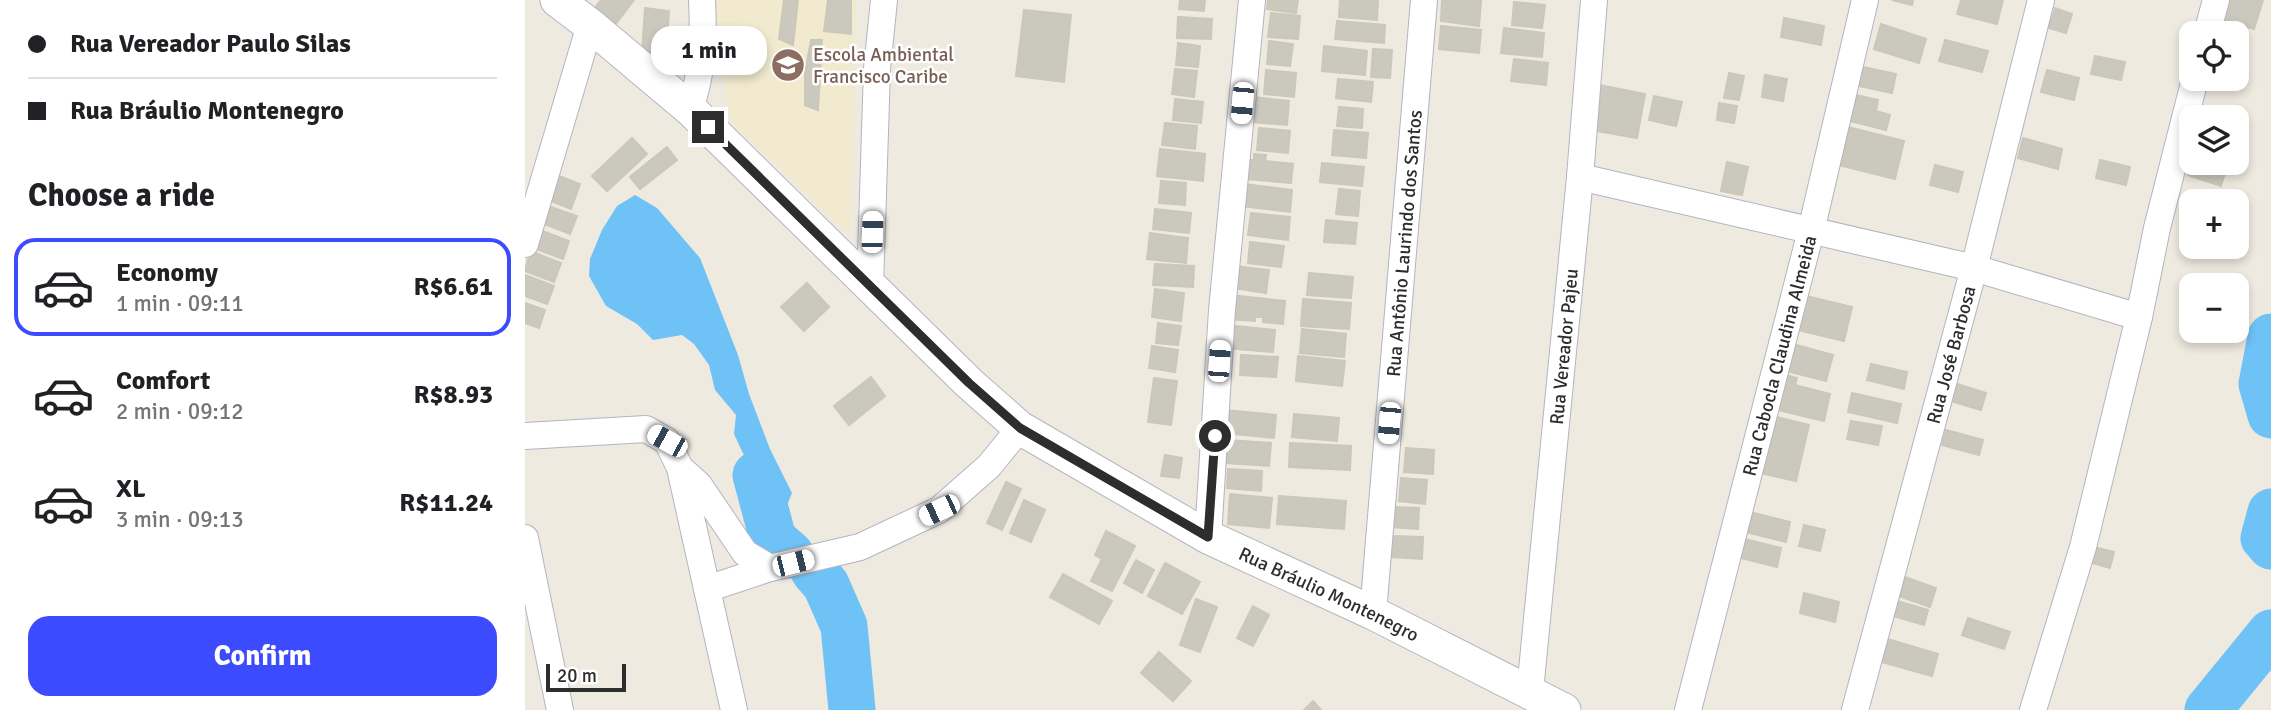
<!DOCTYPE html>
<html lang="en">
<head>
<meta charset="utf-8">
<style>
  body { margin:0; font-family:Signika,sans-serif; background:#f6f6f6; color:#202124; height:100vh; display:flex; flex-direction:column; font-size:26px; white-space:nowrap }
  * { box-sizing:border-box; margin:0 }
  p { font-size:23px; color:#757577 }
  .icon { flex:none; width:38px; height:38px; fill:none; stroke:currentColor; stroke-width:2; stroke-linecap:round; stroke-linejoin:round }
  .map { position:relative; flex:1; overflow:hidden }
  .sheet { display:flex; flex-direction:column; background:#fff; width:525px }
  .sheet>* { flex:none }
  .banner { display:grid; align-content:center; height:154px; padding:0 28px; background:#fff }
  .buttons { position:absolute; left:1654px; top:21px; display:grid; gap:14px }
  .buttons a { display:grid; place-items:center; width:70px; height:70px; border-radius:14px; background:#fff; box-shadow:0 4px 10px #0003; font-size:35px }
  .scale { position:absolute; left:21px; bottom:18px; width:80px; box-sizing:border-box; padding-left:7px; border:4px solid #2d2d2d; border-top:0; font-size:19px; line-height:24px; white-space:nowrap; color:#2d2d2d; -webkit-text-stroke:5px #fff; paint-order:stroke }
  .end { position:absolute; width:32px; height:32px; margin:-16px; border:9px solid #2d2d2d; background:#fff; box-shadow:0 0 0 4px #fff }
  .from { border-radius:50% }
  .bubble { position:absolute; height:49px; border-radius:21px; background:#fff; box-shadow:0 4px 10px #0003; font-size:23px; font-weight:700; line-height:49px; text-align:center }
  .car { position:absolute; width:21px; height:42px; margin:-21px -10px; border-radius:9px; box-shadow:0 0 5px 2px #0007; background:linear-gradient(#fff 24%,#345 0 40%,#fff 0 76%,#345 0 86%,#fff 0) }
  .banner b { display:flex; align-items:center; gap:24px; height:66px; font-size:26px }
  .banner b+b { border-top:2px solid #e0e0e0 }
  .banner i { width:18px; height:18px; background:#202124 }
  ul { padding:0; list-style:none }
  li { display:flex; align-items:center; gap:21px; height:98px; margin:0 14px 10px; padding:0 14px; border:4px solid transparent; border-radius:21px }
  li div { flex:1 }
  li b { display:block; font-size:26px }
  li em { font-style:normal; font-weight:700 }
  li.current { border-color:#3d4bff }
  li>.icon { width:63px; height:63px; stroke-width:1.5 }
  h2 { padding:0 28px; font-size:32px; line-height:84px }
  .button { display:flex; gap:14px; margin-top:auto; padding:14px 28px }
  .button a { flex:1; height:80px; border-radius:21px; background:#3d4bff; color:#fff; font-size:28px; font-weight:700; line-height:80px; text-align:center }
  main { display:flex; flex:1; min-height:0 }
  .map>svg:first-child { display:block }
  .education { fill:#f1eacf }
  .water { fill:#6fc2f5 }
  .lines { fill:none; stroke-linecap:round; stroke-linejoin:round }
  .river { stroke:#6fc2f5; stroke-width:47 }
  .building { fill:#cbc8be; stroke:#cbc7b9; stroke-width:2 }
  .minor-casing { stroke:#b3b4c1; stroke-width:28 }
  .tertiary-casing { stroke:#b3b4c1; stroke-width:35 }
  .minor { stroke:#fff; stroke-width:26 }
  .tertiary { stroke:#fff; stroke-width:33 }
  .route { stroke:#2d2d2d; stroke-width:9 }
  .labels { text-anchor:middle; stroke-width:5; stroke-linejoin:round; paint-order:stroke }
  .education-label { font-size:19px; fill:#785e54; stroke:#fff; text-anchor:start }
  .street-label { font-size:19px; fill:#2d2d2d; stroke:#fff }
</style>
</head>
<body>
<main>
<section class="sheet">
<div class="banner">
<b><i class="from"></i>Rua Vereador Paulo Silas</b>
<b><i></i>Rua Bráulio Montenegro</b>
</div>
<h2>Choose a ride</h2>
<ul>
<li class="current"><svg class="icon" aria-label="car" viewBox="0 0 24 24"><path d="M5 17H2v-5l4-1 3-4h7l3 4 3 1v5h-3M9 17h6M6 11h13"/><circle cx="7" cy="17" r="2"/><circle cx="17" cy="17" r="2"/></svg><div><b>Economy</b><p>1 min · 09:11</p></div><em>R$6.61</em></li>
<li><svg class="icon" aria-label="car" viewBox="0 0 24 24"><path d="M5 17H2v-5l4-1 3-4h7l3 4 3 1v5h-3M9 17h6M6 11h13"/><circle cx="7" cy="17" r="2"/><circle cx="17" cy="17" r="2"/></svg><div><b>Comfort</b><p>2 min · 09:12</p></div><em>R$8.93</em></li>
<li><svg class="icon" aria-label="car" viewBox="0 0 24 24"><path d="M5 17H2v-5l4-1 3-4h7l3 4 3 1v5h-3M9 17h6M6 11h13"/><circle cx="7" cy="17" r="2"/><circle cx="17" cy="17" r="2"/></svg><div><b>XL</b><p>3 min · 09:13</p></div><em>R$11.24</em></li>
</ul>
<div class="button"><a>Confirm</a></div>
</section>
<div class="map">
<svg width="1746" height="710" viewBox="0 0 1746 710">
  <rect width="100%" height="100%" fill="#efeae0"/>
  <polygon class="education" points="188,0 331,0 325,235 204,120"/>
  <polygon class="water" points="110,195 132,208 175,258 213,355 224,394 245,449 267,493 248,539 222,516 217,480 224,466 209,434 211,415 190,390 184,365 169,344 157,335 128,340 112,324 81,306 64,276 65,259 77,230 92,206"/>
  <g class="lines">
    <g class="river">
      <polyline points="1746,337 1737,384 1746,415"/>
      <polyline points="231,475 248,539 266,555"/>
      <polyline points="1746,512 1739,538 1746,546"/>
      <polyline points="289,571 301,585 319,626 327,710"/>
      <polyline points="1683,710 1746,633"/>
    </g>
  </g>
  <g class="building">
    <polygon points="76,0 109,0 89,26 68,10"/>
    <polygon points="259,0 273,0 268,45 254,39"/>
    <polygon points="303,0 326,0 326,34 299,31"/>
    <polygon points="655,0 680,0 679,11 654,9"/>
    <polygon points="743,0 773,0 771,13 742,9"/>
    <polygon points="815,0 853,0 852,20 814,17"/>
    <polygon points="917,0 956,1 954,26 916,21"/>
    <polygon points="1367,0 1388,0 1387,5"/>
    <polygon points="1436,0 1478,0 1472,24 1432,14"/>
    <polygon points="1700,0 1738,0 1729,29 1695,19"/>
    <polygon points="989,2 1020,5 1017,28 987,25"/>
    <polygon points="120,8 144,11 140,66 117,53"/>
    <polygon points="1530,8 1547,14 1541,33 1524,28"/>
    <polygon points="499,10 546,15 539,82 491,76"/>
    <polygon points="746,13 775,16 773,39 743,37"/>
    <polygon points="653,17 687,19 686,39 652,38"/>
    <polygon points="1259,18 1299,26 1296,45 1256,37"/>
    <polygon points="812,21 860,25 859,43 810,39"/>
    <polygon points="1356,24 1401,39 1394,63 1349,49"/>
    <polygon points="916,26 956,30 954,53 914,49"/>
    <polygon points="979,28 1019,33 1017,57 976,53"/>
    <polygon points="286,40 297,40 293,110 280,105 280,73"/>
    <polygon points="1420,40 1463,51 1457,72 1414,61"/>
    <polygon points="744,41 768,44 765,66 742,64"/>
    <polygon points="653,43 675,46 673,67 651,65"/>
    <polygon points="799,46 842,51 840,75 797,71"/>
    <polygon points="1712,48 1717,50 1712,67"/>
    <polygon points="848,49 867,50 865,78 846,77"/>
    <polygon points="1570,56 1600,62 1596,80 1566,74"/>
    <polygon points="989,59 1023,63 1021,85 986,81"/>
    <polygon points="1338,67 1371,74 1367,93 1334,86"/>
    <polygon points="650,69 672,71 669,97 647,94"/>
    <polygon points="741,70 771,73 769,97 739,94"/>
    <polygon points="1522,70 1554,78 1549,100 1516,92"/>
    <polygon points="1204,73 1219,76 1214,100 1199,98"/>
    <polygon points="1240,75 1262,79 1258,101 1237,97"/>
    <polygon points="813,79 848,82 846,102 811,98"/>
    <polygon points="1074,85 1120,94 1112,138 1066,130"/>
    <polygon points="1331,95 1353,100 1351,111 1365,115 1361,130 1325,121"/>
    <polygon points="1129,96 1157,102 1151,126 1124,120"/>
    <polygon points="728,97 764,101 762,125 726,122"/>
    <polygon points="650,99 678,102 676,123 648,120"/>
    <polygon points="1194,103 1212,106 1209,123 1192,120"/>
    <polygon points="814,107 838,109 837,128 812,126"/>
    <polygon points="640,123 672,126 670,149 637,145"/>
    <polygon points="1323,127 1379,141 1370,179 1314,165"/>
    <polygon points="734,128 765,131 763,153 732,150"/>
    <polygon points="809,130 843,133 841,158 807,155"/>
    <polygon points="107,138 122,154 82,191 67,176"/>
    <polygon points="1498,138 1537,149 1533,169 1493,158"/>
    <polygon points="142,147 152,160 115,189 105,177"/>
    <polygon points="635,149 680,154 678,181 632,176"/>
    <polygon points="729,154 741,155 740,161 768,164 766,183 721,179 723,160 729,160"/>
    <polygon points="1575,160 1605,167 1601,185 1571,178"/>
    <polygon points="1202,162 1223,167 1217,195 1196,191"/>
    <polygon points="797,163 839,167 837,186 795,182"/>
    <polygon points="1667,163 1689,163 1702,167 1696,186 1663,175"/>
    <polygon points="1410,165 1438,172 1433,192 1405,185"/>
    <polygon points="29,174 55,184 46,209 21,199"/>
    <polygon points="636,181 661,183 660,205 634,203"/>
    <polygon points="719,184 767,190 765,212 716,206"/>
    <polygon points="814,189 835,191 833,216 811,214"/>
    <polygon points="20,205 52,216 45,234 14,222"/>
    <polygon points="630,209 666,213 664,233 628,229"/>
    <polygon points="726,213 765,217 763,240 723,235"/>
    <polygon points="801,220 832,223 830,244 799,242"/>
    <polygon points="12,229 44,241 38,259 6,247"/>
    <polygon points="625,233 663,238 661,263 622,259"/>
    <polygon points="725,242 759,246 756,267 723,263"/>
    <polygon points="5,251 36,263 29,282 0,271"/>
    <polygon points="630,264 669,266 668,287 628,285"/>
    <polygon points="710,266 744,270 741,293 708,288"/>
    <polygon points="784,273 828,277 826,298 782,295"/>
    <polygon points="0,275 29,286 22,304 0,296"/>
    <polygon points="282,283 304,307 279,331 256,307"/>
    <polygon points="630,289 659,293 656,321 627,317"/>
    <polygon points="704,295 760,301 758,324 738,322 738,317 730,317 730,321 702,319"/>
    <polygon points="1277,295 1327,307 1319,341 1269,329"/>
    <polygon points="778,299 826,303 824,329 776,326"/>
    <polygon points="0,303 20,310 14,328 0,323"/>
    <polygon points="633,323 656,326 653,345 631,343"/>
    <polygon points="702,325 750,330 748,352 700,348"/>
    <polygon points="777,329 821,334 819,357 775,353"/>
    <polygon points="1264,343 1308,355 1301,381 1258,370"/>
    <polygon points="627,346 653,350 650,372 624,368"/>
    <polygon points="716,355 753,357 751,377 715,375"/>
    <polygon points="773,356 820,361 817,386 771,381"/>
    <polygon points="1346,364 1382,372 1379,389 1342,380"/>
    <polygon points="1253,373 1272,378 1270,385 1305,394 1299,421 1245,408"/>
    <polygon points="346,377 360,396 324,425 309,406"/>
    <polygon points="629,378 652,381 646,425 623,422"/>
    <polygon points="1432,384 1461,393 1456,410 1426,401"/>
    <polygon points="1327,393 1376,404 1372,423 1323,412"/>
    <polygon points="700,410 751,415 749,438 699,433"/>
    <polygon points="769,414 814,418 812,441 767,437"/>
    <polygon points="1244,415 1284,425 1271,481 1231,472"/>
    <polygon points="1326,421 1357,426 1353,445 1322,439"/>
    <polygon points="1421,430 1458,440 1454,455 1417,445"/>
    <polygon points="702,440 746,443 744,466 701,463"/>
    <polygon points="765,443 826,446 825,470 764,467"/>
    <polygon points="881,448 909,450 908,474 879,472"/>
    <polygon points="640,455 657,458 654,478 636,476"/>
    <polygon points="703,469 737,471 736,491 702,488"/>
    <polygon points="876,478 902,480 900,504 874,501"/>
    <polygon points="481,482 496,489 477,530 462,523"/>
    <polygon points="705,494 747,498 744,528 703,524"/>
    <polygon points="754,496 821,501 819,529 752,524"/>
    <polygon points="499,500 520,510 506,542 485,533"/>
    <polygon points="867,507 894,508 893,529 866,527"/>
    <polygon points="1217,510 1265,522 1261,542 1212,530"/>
    <polygon points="1279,525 1300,530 1295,551 1274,546"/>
    <polygon points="581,531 610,546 587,591 566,581 577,559 570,555"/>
    <polygon points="867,536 898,537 897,559 866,557"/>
    <polygon points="1212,537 1256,548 1252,567 1208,556"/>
    <polygon points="1565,546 1589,552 1585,568 1561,561"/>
    <polygon points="611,560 629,570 617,593 599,583"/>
    <polygon points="640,563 675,582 657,614 623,596"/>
    <polygon points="538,574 587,601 574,624 525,597"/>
    <polygon points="1380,577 1411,588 1405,607 1373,596"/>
    <polygon points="1279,593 1314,602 1310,622 1275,613"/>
    <polygon points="671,599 692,607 675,652 655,645"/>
    <polygon points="1369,600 1403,610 1399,625 1365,615"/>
    <polygon points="728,606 744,615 728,646 712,638"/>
    <polygon points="1443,618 1485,632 1479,649 1437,635"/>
    <polygon points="1359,638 1413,654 1407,676 1353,661"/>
    <polygon points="634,652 666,681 648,701 616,673"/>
    <polygon points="788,701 796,710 779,710"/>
  </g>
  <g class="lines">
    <g class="minor-casing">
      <g id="minor">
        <polyline points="1682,33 1691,0"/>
        <path d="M 165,109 C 178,70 179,41 177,0"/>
        <polyline points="1055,177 1449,268 1614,317"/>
        <polyline points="0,244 65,25"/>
        <polyline points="345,287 352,69 359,0"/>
        <polyline points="0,436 121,429 142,441 155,468 209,710"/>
        <polyline points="155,468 174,485 220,553 245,568 335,547 414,510 464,466 495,428"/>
        <polyline points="683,537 697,310 727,0"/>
        <polyline points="0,538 35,710"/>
        <polyline points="182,589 245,568"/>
        <path id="s1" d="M 848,613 L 899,0"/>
        <path id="s2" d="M 1005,691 L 1055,177 L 1069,0"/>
        <path id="s3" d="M 1163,710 L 1286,231 L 1340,0"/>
        <path id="s4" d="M 1330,710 L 1449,268 L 1516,0"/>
        <polyline points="1508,710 1558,547 1614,317 1632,228 1670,79"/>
      </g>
    </g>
    <g class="tertiary-casing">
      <g id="tertiary">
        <path id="s5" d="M 32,0 L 65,25 L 165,109 L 444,383 L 495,428 L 683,537 L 848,613 L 1039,710"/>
      </g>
    </g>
    <use href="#minor" class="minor"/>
    <use href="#tertiary" class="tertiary"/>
  </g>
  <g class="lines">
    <polyline class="route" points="183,127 444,383 495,428 683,537 690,436"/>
  </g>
  <defs>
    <g id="school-disc" transform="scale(1.75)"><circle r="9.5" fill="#8d6e63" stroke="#fff"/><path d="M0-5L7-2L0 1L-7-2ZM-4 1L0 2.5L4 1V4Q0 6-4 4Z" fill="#fff"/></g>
  </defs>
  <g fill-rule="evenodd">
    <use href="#school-disc" x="263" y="65"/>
  </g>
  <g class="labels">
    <g class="education-label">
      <text x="288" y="61">Escola Ambiental<tspan x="288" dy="22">Francisco Caribe</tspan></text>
    </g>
    <g class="street-label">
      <text dy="7" stroke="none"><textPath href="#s1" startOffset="371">Rua Antônio Laurindo dos Santos</textPath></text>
      <text dy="7" stroke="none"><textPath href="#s2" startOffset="346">Rua Vereador Pajeu</textPath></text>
      <text dy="7" stroke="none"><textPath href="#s3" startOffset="366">Rua Cabocla Claudina Almeida</textPath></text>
      <text dy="7" stroke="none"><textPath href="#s4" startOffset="368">Rua José Barbosa</textPath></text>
      <text dy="7" stroke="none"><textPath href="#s5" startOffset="982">Rua Bráulio Montenegro</textPath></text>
    </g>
  </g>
</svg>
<div class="buttons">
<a><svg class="icon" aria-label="locate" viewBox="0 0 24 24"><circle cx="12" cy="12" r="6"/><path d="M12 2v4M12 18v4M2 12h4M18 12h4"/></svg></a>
<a><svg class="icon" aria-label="layers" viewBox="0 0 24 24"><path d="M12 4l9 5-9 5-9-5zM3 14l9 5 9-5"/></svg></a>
<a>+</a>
<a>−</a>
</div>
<div class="scale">20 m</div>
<i class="end from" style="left:690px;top:436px"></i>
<i class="end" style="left:183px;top:127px"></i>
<div class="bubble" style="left:126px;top:26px;width:116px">1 min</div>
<i class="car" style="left:717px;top:103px;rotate:185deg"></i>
<i class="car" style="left:347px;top:232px;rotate:2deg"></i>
<i class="car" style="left:694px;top:361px;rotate:4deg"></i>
<i class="car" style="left:864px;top:423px;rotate:185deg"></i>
<i class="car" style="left:142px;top:441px;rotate:299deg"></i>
<i class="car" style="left:414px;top:510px;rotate:245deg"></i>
<i class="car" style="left:268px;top:563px;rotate:76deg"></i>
</div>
</main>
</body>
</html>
